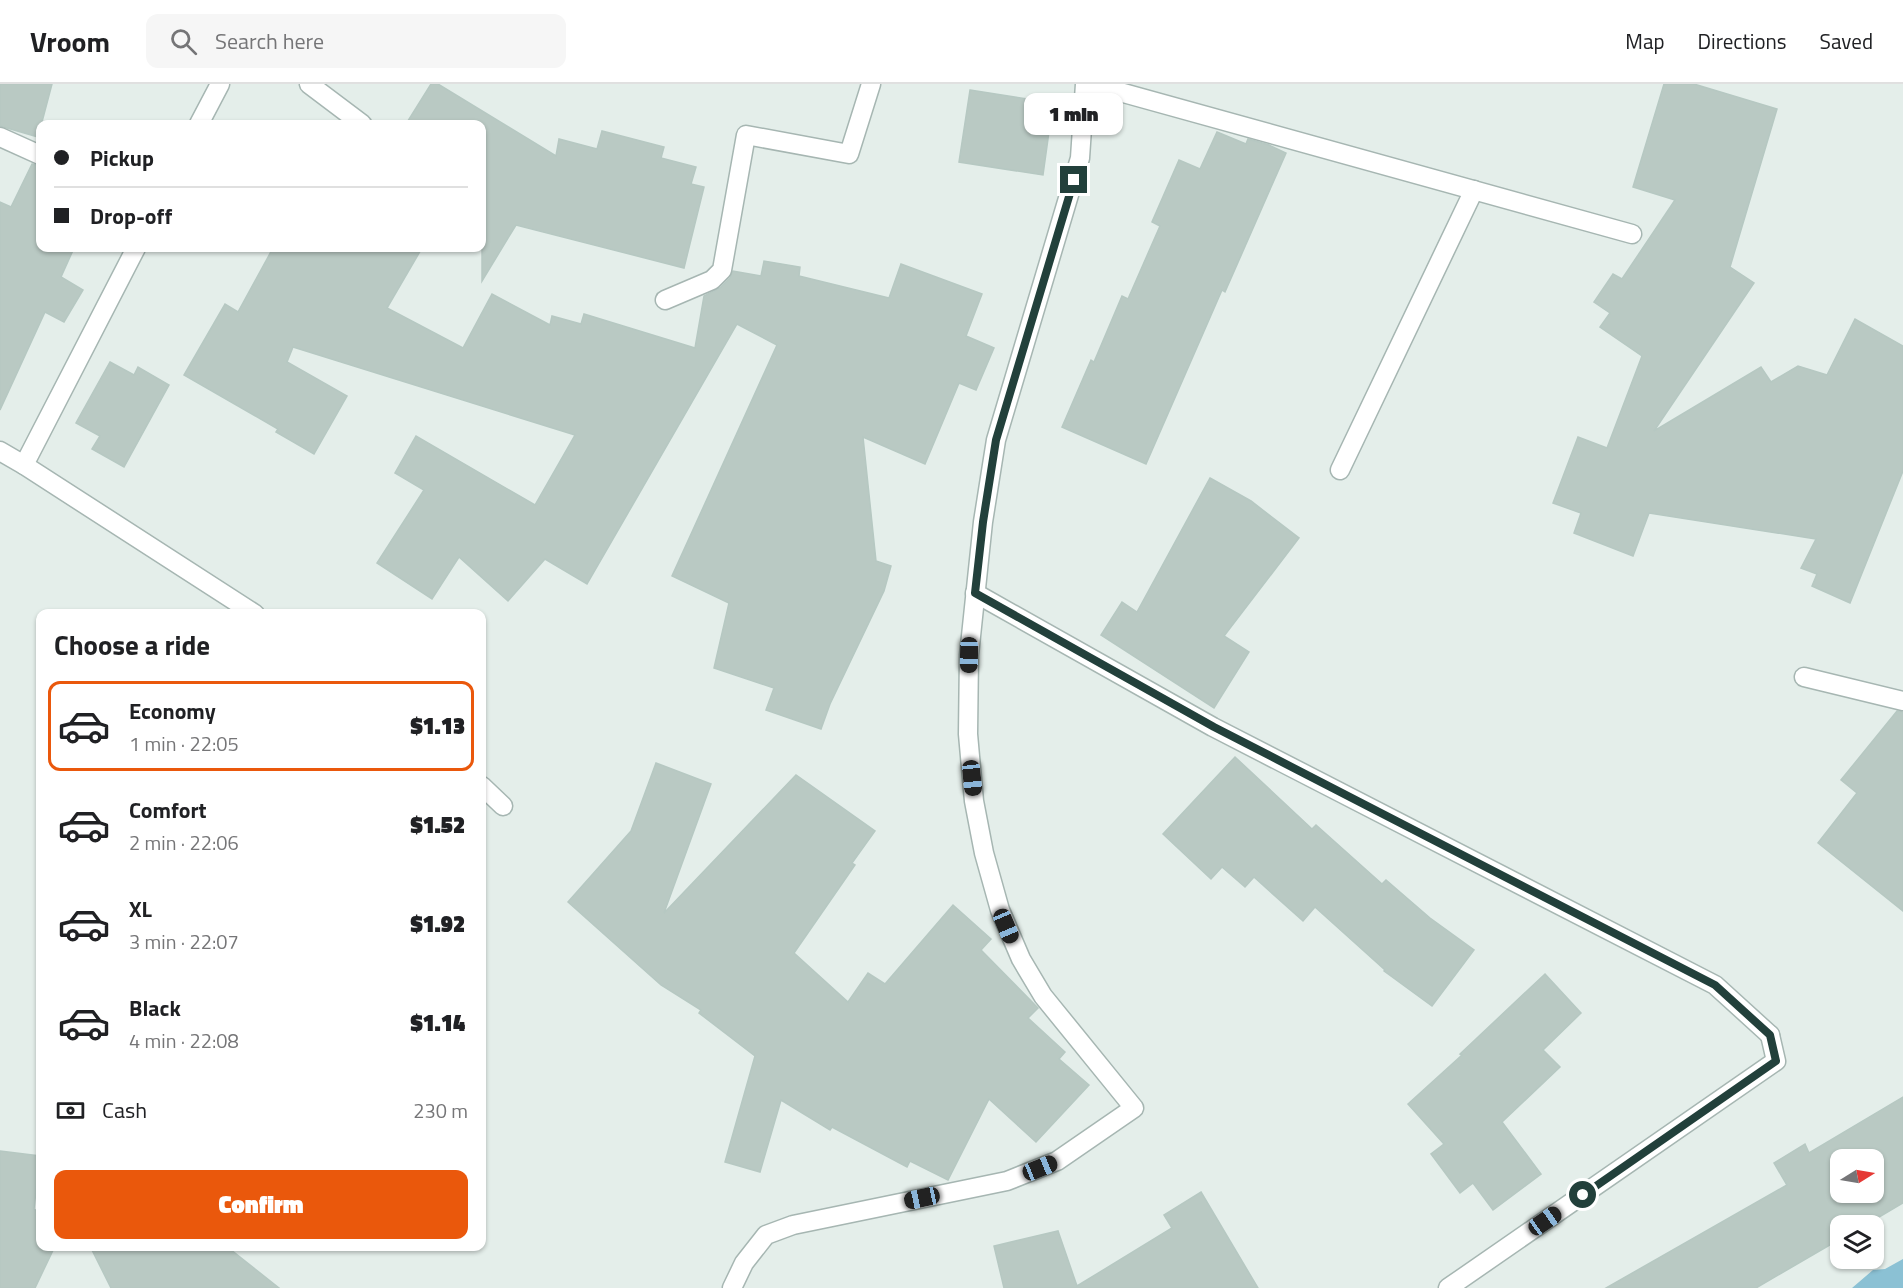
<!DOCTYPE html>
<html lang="en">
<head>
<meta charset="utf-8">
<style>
  body { margin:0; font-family:"Titillium Web",sans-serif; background:#f6f6f6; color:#202124; height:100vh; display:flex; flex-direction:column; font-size:22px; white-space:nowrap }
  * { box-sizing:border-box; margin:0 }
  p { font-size:20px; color:#757577 }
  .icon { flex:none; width:33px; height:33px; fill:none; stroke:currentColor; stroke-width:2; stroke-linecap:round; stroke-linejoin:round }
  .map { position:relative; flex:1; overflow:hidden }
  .drawer { position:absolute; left:36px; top:525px; width:450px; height:642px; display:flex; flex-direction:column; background:#fff; border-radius:12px; box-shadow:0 2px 4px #0004 }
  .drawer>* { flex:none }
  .banner { position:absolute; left:36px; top:36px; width:450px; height:132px; border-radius:12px; box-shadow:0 2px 4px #0004; display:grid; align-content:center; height:132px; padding:0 18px; background:#fff }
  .needle { width:39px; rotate:79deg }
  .tools { position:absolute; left:1830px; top:1065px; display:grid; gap:12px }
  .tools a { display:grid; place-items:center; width:54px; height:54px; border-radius:12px; background:#fff; box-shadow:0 2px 4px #0004; font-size:30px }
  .end { position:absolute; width:27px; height:27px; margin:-14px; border:8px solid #22403b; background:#fff; box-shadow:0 0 0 3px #fff }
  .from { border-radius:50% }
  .bubble { position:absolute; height:42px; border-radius:12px; background:#fff; box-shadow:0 2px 4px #0004; font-size:20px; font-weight:800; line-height:42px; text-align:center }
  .car { position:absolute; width:18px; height:36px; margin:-18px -9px; border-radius:8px; box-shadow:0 0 4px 2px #0007; background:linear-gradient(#222 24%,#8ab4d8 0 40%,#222 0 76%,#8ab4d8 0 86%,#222 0) }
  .banner b { display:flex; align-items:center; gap:21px; height:57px; font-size:22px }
  .banner b+b { border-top:2px solid #e0e0e0 }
  .banner i { width:15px; height:15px; background:#202124 }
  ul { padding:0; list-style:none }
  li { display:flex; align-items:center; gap:18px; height:90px; margin:0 12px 9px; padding:0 6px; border:3px solid transparent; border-radius:12px }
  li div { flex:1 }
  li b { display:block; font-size:22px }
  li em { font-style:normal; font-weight:800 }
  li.current { border-color:#ea580c }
  li>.icon { width:54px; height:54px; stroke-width:1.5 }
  h2 { padding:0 18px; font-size:27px; line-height:72px }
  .pay { display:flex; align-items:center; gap:15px; height:66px; padding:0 18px; font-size:22px }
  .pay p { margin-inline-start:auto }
  .primary-button { display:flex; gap:12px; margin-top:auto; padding:12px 18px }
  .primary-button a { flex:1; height:69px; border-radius:12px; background:#ea580c; color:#fff; font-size:24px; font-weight:800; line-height:69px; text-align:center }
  header { display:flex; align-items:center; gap:36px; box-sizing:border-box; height:84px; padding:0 30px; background:#fff; border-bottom:2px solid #e0e0e0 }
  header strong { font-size:28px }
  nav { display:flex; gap:33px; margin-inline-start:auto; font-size:21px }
  .search { width:420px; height:54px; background:#f6f6f6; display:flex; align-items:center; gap:15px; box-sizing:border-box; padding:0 21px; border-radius:12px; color:#757577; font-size:22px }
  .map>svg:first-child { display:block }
  .water { fill:#8bc1d4 }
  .building { fill:#b9c9c3; stroke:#b6c8c2; stroke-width:1.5; fill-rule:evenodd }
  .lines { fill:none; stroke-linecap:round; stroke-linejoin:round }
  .lane-casing { stroke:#a6b6b2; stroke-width:21 }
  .street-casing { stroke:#a6b6b2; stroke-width:21 }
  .lane { stroke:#fff; stroke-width:18 }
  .street { stroke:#fff; stroke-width:18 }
  .route { stroke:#22403b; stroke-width:8 }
</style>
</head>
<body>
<header>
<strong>Vroom</strong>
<div class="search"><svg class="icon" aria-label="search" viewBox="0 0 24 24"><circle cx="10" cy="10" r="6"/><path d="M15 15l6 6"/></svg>Search here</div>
<nav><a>Map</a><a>Directions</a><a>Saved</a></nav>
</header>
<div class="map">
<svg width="1903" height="1204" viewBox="0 0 1903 1204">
  <rect width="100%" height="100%" fill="#e4eeea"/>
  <polygon class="water" points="1903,1175 1903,1204 1852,1204 1873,1186 1885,1185"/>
  <g class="building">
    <polygon points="0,0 52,0 38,53 0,42"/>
    <polygon points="431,0 438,0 556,72 559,55 597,65 602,47 664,63 661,74 696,83 691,100 704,103 684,184 516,141 482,197 482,40 406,40"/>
    <polygon points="1664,0 1694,0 1777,25 1730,183 1754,199 1654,347 1761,283 1771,298 1798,282 1827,291 1855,235 1903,262 1903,387 1850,519 1812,502 1817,490 1801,484 1816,455 1649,429 1633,472 1574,449 1581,429 1553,419 1578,353 1607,364 1642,272 1600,243 1610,229 1594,218 1613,190 1622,195 1675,116 1633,103"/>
    <polygon points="970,6 1053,19 1043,91 959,78"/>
    <polygon points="1217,48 1246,60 1248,55 1269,61 1286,69 1225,208 1222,206 1146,380 1062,343 1091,276 1094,278 1122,212 1128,215 1160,142 1152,138 1179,76 1200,85"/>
    <polygon points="32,80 40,82 40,164 74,164 61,193 83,206 64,238 45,228 0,326 0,118 11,123"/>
    <polygon points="273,164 422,164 387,224 463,264 492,210 550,241 552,232 581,240 584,230 695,264 704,212 720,204 730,194 733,187 761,192 764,177 800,183 799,192 889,214 901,180 982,210 966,252 994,264 976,306 959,299 925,380 863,353 876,477 891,482 884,507 830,620 821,645 766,626 774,604 714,584 729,519 672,492 777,261 737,240 587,500 545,475 508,517 459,473 432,515 377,479 424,406 395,389 416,352 535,421 575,351 293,263 287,278 347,312 314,370 276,348 278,345 184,291 225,220 238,228"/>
    <polygon points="110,278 134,291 138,283 169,301 124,383 92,365 100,352 76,339"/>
    <polygon points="1210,394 1251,417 1299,454 1224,552 1249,568 1214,624 1101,551 1122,518 1137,528"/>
    <polygon points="1897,627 1903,628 1903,827 1818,759 1857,709 1841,696"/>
    <polygon points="1235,673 1312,745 1316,741 1382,800 1386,796 1430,834 1474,866 1432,922 1384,887 1385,886 1315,823 1303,837 1254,793 1245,803 1222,783 1211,795 1163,750"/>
    <polygon points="656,679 711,700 664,829 796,691 875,747 852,779 855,781 794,869 848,918 868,889 885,900 953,821 991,855 981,866 1038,924 1028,934 1065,968 1059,975 1089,1001 1036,1058 989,1015 948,1096 910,1077 907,1083 832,1043 830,1046 781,1016 760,1088 725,1078 755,972 699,929 701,926 661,901 568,818 631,747"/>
    <polygon points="1545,890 1581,929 1543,966 1560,983 1502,1038 1541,1090 1493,1126 1473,1099 1460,1109 1431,1070 1444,1060 1408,1020 1462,971 1460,970"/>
    <path d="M 1903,1013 L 1903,1119 L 1864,1142 L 1840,1142 L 1840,1155 L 1756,1204 L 1606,1204 L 1787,1101 L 1774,1079 L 1805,1060 L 1809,1069 ZM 1840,1076 L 1874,1076 L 1874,1108 L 1840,1108 Z"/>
    <polygon points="0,1067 40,1072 34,1125 40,1129 40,1162 55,1162 35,1204 0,1204"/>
    <polygon points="1201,1108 1258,1204 1004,1204 994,1162 1058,1147 1077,1202 1172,1144 1164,1131"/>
    <polygon points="90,1162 226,1162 279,1204 111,1204"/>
  </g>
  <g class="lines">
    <g class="lane-casing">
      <g id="lane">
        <polyline points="309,0 362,40"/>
        <polyline points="1091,0 1632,150"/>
        <polyline points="0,53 40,71"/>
        <polyline points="665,216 712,196 722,186 746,51 849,70 871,0"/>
        <polyline points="1340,386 1474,106"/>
        <polyline points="482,702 503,722"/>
        <polyline points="1448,1204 1776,977 1770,951"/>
      </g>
    </g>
    <g class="street-casing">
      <g id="street">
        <polyline points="199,40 220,0"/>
        <polyline points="136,164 24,381 255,530"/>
        <polyline points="0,367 24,381"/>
        <polyline points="975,509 1213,643 1715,901 1770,951"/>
        <polyline points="1804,593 1903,617"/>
        <polyline points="732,1204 744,1179 766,1151 793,1141 1007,1097 1057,1077 1134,1024 1043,912 1021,875 1000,826 984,769 974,717 968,650 969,571 983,438 996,356 1080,74 1085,0"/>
      </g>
    </g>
    <use href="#lane" class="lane"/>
    <use href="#street" class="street"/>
  </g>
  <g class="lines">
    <polyline class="route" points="1074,96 996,356 983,438 975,509 1214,643 1715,901 1770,951 1776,977 1583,1111"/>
  </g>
</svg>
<div class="tools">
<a><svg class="needle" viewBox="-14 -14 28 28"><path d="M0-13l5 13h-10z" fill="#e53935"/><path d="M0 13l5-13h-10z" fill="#757577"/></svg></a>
<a><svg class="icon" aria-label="layers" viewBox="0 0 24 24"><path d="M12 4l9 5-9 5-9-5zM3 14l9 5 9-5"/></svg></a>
</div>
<i class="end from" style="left:1583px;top:1111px"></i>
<i class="end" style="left:1074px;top:96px"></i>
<div class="bubble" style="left:1024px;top:9px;width:99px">1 min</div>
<i class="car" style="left:969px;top:571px;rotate:181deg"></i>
<i class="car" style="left:972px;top:694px;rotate:174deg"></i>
<i class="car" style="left:1006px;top:842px;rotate:157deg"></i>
<i class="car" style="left:1040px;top:1084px;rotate:68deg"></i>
<i class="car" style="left:922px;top:1114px;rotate:258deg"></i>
<i class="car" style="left:1545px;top:1137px;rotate:55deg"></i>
<div class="banner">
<b><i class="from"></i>Pickup</b>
<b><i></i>Drop-off</b>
</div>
<section class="drawer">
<h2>Choose a ride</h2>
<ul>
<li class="current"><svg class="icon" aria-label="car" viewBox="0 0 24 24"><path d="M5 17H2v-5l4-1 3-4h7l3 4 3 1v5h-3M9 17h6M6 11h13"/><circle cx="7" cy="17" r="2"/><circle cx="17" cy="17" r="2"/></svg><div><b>Economy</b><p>1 min · 22:05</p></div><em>$1.13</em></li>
<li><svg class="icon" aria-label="car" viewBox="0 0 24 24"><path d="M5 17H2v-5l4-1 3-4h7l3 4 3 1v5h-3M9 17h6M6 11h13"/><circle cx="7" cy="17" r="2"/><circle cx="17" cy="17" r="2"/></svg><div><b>Comfort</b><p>2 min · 22:06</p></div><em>$1.52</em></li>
<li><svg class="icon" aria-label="car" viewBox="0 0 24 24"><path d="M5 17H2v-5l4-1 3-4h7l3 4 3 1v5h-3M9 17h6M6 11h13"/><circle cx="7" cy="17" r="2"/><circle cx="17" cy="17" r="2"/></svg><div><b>XL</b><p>3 min · 22:07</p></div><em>$1.92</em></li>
<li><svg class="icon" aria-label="car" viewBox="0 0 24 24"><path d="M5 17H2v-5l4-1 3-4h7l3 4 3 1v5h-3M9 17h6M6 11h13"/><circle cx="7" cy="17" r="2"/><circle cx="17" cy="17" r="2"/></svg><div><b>Black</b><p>4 min · 22:08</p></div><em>$1.14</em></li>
</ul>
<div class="pay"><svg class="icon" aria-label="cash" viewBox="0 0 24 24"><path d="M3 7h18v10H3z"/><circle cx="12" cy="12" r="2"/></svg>Cash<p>230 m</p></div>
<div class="primary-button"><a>Confirm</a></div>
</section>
</div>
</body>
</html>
